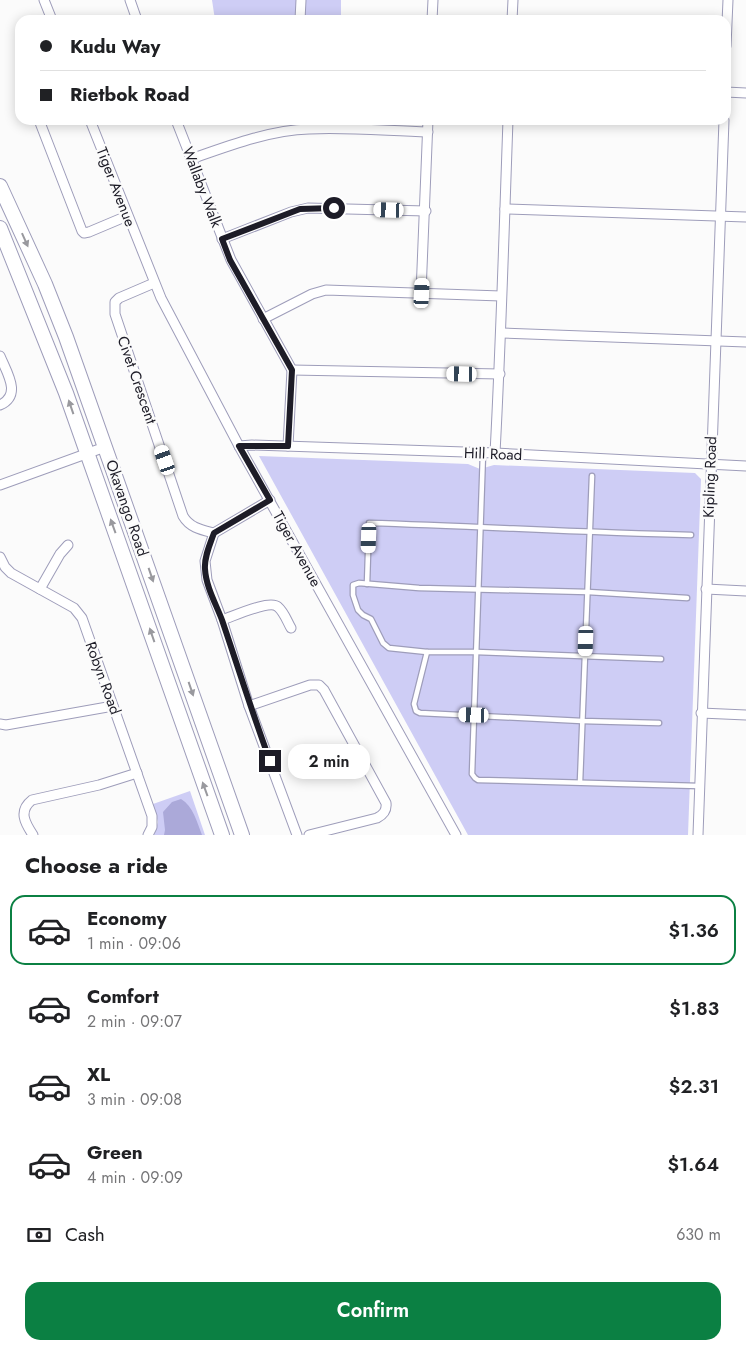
<!DOCTYPE html>
<html lang="en">
<head>
<meta charset="utf-8">
<style>
  body { margin:0; font-family:Jost,sans-serif; background:#f6f6f6; color:#202124; height:100vh; display:flex; flex-direction:column; font-size:19px; white-space:nowrap }
  * { box-sizing:border-box; margin:0 }
  p { font-size:16px; color:#757577 }
  .icon { flex:none; width:28px; height:28px; fill:none; stroke:currentColor; stroke-width:2; stroke-linecap:round; stroke-linejoin:round }
  .map { position:relative; height:835px; overflow:hidden }
  .sheet { display:flex; flex-direction:column; background:#fff; flex:1 }
  .sheet>* { flex:none }
  .banner { position:absolute; left:15px; top:15px; width:716px; height:110px; border-radius:15px; box-shadow:0 2px 12px #0003; display:grid; align-content:center; height:110px; padding:0 25px; background:#fff }
  .end { position:absolute; width:22px; height:22px; margin:-11px; border:6px solid #1d1c27; background:#fff; box-shadow:0 0 0 2px #fff }
  .from { border-radius:50% }
  .bubble { position:absolute; height:35px; border-radius:15px; background:#fff; box-shadow:0 2px 12px #0003; font-size:16px; font-weight:600; line-height:35px; text-align:center }
  .car { position:absolute; width:15px; height:30px; margin:-15px -8px; border-radius:6px; box-shadow:0 0 4px 1px #0007; background:linear-gradient(#fff 24%,#345 0 40%,#fff 0 76%,#345 0 86%,#fff 0) }
  .banner b { display:flex; align-items:center; gap:18px; height:48px; font-size:19px }
  .banner b+b { border-top:1px solid #e0e0e0 }
  .banner i { width:12px; height:12px; background:#202124 }
  ul { padding:0; list-style:none }
  li { display:flex; align-items:center; gap:15px; height:70px; margin:0 10px 8px; padding:0 15px; border:2px solid transparent; border-radius:15px }
  li div { flex:1 }
  li b { display:block; font-size:19px }
  li em { font-style:normal; font-weight:600 }
  li.active { border-color:#0b8043 }
  li>.icon { width:45px; height:45px; stroke-width:1.5 }
  h2 { padding:0 25px; font-size:22px; line-height:60px }
  .pay { display:flex; align-items:center; gap:12px; height:55px; padding:0 25px; font-size:19px }
  .pay p { margin-inline-start:auto }
  .action { display:flex; gap:10px; margin-top:auto; padding:10px 25px }
  .action a { flex:1; height:58px; border-radius:15px; background:#0b8043; color:#fff; font-size:20px; font-weight:600; line-height:58px; text-align:center }
  .map>svg:first-child { display:block }
  .green { fill:#cecdf5 }
  .water { fill:#aba9d9 }
  .lines { fill:none; stroke-linecap:round; stroke-linejoin:round }
  .lane-casing { stroke:#9e9dba; stroke-width:7 }
  .street-casing { stroke:#9e9dba; stroke-width:11 }
  .secondary-casing { stroke:#9e9dba; stroke-width:16 }
  .lane { stroke:#fff; stroke-width:4.5 }
  .street { stroke:#fff; stroke-width:9 }
  .secondary { stroke:#fff; stroke-width:14 }
  .oneway { fill:#99999e }
  .route { stroke:#1d1c27; stroke-width:6 }
  .labels { text-anchor:middle; stroke-width:5; stroke-linejoin:round; paint-order:stroke }
  .street-label { font-size:15px; fill:#1d1c27; stroke:#fbfbfb }
</style>
</head>
<body>
<div class="map">
<svg width="746" height="835" viewBox="0 0 746 835">
  <rect width="100%" height="100%" fill="#fbfbfb"/>
  <g class="green">
    <polygon points="212,0 296,0 296,20 215,20"/>
    <polygon points="305,0 341,0 341,20 304,20"/>
    <polygon points="259,456 468,464 480,469 494,465 695,473 701,479 688,835 468,835"/>
    <polygon points="190,791 205,835 154,835 158,822 153,804"/>
  </g>
  <path class="water" d="M 181,799 C 193,806 197,822 202,835 L 164,835 L 165,830 L 163,812 L 172,802 Z"/>
  <g class="lines">
    <g class="lane-casing">
      <g id="lane">
        <polyline points="483,453 472,774 475,778 478,780 699,786"/>
        <path d="M 367,584 L 369,523 C 477,526 584,533 691,535"/>
        <polyline points="427,652 414,704 416,711 420,713 582,721 659,723"/>
        <polyline points="661,659 476,652 427,652 389,648 383,643 371,619 363,615 358,610 353,595 353,585 359,583 419,588 588,592 687,598"/>
        <polyline points="580,782 592,476"/>
      </g>
    </g>
    <g class="street-casing">
      <g id="street">
        <polyline points="44,0 52,20"/>
        <polyline points="130,0 137,20"/>
        <polyline points="300,20 301,0"/>
        <polyline points="432,20 433,0"/>
        <polyline points="512,20 513,0"/>
        <polyline points="726,46 728,0"/>
        <polyline points="726,92 746,93"/>
        <polyline points="39,120 82,231 84,233 89,232 127,216"/>
        <polyline points="90,120 161,298 239,446 456,835"/>
        <polyline points="176,120 231,260 292,370 288,446"/>
        <path d="M 191,159 C 228,146 270,130 309,129 C 348,127 388,131 428,132"/>
        <polyline points="505,209 746,217"/>
        <polyline points="222,239 291,212 308,208 426,211"/>
        <path d="M 154,283 L 119,298 L 115,302 L 115,314 L 183,516 C 190,528 202,530 214,533 L 270,500"/>
        <polyline points="421,293 428,120"/>
        <polyline points="263,319 312,294 326,290 501,296"/>
        <polyline points="501,333 746,342"/>
        <path d="M 0,356 C 7,373 22,395 0,405"/>
        <polyline points="292,370 500,374"/>
        <polyline points="239,446 252,445 495,453 746,466"/>
        <path d="M 495,453 C 501,342 504,231 508,120"/>
        <polyline points="0,485 105,447"/>
        <polyline points="214,533 205,561 207,580 222,620 249,706 297,835"/>
        <polyline points="0,557 5,567 11,573 74,608 82,618 152,816 152,827 148,835"/>
        <polyline points="40,589 60,554 68,545"/>
        <polyline points="706,589 746,591"/>
        <path d="M 222,620 C 232,617 270,599 278,607 C 284,612 287,621 291,628"/>
        <path d="M 249,706 L 310,685 L 319,685 L 324,690 L 386,803 C 387,811 383,815 377,818 L 309,835"/>
        <polyline points="701,713 746,715"/>
        <polyline points="0,724 6,725 113,706"/>
        <path d="M 33,835 C 25,823 18,811 32,800 L 99,785 L 137,773"/>
        <polyline points="698,835 724,120"/>
      </g>
    </g>
    <g class="secondary-casing">
      <g id="secondary">
        <polyline points="0,186 45,284 66,337 242,835"/>
        <polyline points="0,228 66,393 222,835"/>
      </g>
    </g>
    <use href="#lane" class="lane"/>
    <use href="#street" class="street"/>
    <use href="#secondary" class="secondary"/>
  </g>
  <defs><path id="oneway-solid" d="M-6-.8H1V-3.2L6.5 0L1 3.2V.8H-6Z" transform="scale(1.25)"/></defs>
  <g class="oneway">
    <use href="#oneway-solid" transform="translate(25 240) rotate(66)"/>
    <use href="#oneway-solid" transform="translate(71 407) rotate(-109)"/>
    <use href="#oneway-solid" transform="translate(113 526) rotate(-110)"/>
    <use href="#oneway-solid" transform="translate(151 575) rotate(71)"/>
    <use href="#oneway-solid" transform="translate(152 635) rotate(-109)"/>
    <use href="#oneway-solid" transform="translate(191 689) rotate(71)"/>
    <use href="#oneway-solid" transform="translate(205 789) rotate(-110)"/>
  </g>
  <g class="lines">
    <path class="route" d="M 270,761 C 253,715 238,667 222,620 C 216,604 206,587 205,569 C 204,557 210,544 214,533 L 270,500 L 239,446 L 288,446 L 292,370 L 230,260 L 222,239 L 300,209 L 334,208"/>
  </g>
  <g class="labels">
    <g class="street-label">
      <text transform="translate(116 187) rotate(69)" y="5">Tiger Avenue</text>
      <text transform="translate(202 187) rotate(69)" y="5">Wallaby Walk</text>
      <text transform="translate(137 380) rotate(71)" y="5">Civet Crescent</text>
      <text transform="translate(493 454) rotate(2)" y="5">Hill Road</text>
      <text transform="translate(710 477) rotate(-88)" y="5">Kipling Road</text>
      <text transform="translate(127 508) rotate(71)" y="5">Okavango Road</text>
      <text transform="translate(297 549) rotate(61)" y="5">Tiger Avenue</text>
      <text transform="translate(103 678) rotate(70)" y="5">Robyn Road</text>
    </g>
  </g>
</svg>
<i class="end from" style="left:334px;top:208px"></i>
<i class="end" style="left:270px;top:761px"></i>
<div class="bubble" style="left:288px;top:744px;width:82px">2 min</div>
<i class="car" style="left:389px;top:210px;rotate:272deg"></i>
<i class="car" style="left:422px;top:293px;rotate:3deg"></i>
<i class="car" style="left:462px;top:374px;rotate:271deg"></i>
<i class="car" style="left:165px;top:460px;rotate:341deg"></i>
<i class="car" style="left:369px;top:538px;rotate:182deg"></i>
<i class="car" style="left:586px;top:641px;rotate:182deg"></i>
<i class="car" style="left:474px;top:715px;rotate:272deg"></i>
<div class="banner">
<b><i class="from"></i>Kudu Way</b>
<b><i></i>Rietbok Road</b>
</div>
</div>
<section class="sheet">
<h2>Choose a ride</h2>
<ul>
<li class="active"><svg class="icon" aria-label="car" viewBox="0 0 24 24"><path d="M5 17H2v-5l4-1 3-4h7l3 4 3 1v5h-3M9 17h6M6 11h13"/><circle cx="7" cy="17" r="2"/><circle cx="17" cy="17" r="2"/></svg><div><b>Economy</b><p>1 min · 09:06</p></div><em>$1.36</em></li>
<li><svg class="icon" aria-label="car" viewBox="0 0 24 24"><path d="M5 17H2v-5l4-1 3-4h7l3 4 3 1v5h-3M9 17h6M6 11h13"/><circle cx="7" cy="17" r="2"/><circle cx="17" cy="17" r="2"/></svg><div><b>Comfort</b><p>2 min · 09:07</p></div><em>$1.83</em></li>
<li><svg class="icon" aria-label="car" viewBox="0 0 24 24"><path d="M5 17H2v-5l4-1 3-4h7l3 4 3 1v5h-3M9 17h6M6 11h13"/><circle cx="7" cy="17" r="2"/><circle cx="17" cy="17" r="2"/></svg><div><b>XL</b><p>3 min · 09:08</p></div><em>$2.31</em></li>
<li><svg class="icon" aria-label="car" viewBox="0 0 24 24"><path d="M5 17H2v-5l4-1 3-4h7l3 4 3 1v5h-3M9 17h6M6 11h13"/><circle cx="7" cy="17" r="2"/><circle cx="17" cy="17" r="2"/></svg><div><b>Green</b><p>4 min · 09:09</p></div><em>$1.64</em></li>
</ul>
<div class="pay"><svg class="icon" aria-label="cash" viewBox="0 0 24 24"><path d="M3 7h18v10H3z"/><circle cx="12" cy="12" r="2"/></svg>Cash<p>630 m</p></div>
<div class="action"><a>Confirm</a></div>
</section>
</body>
</html>
